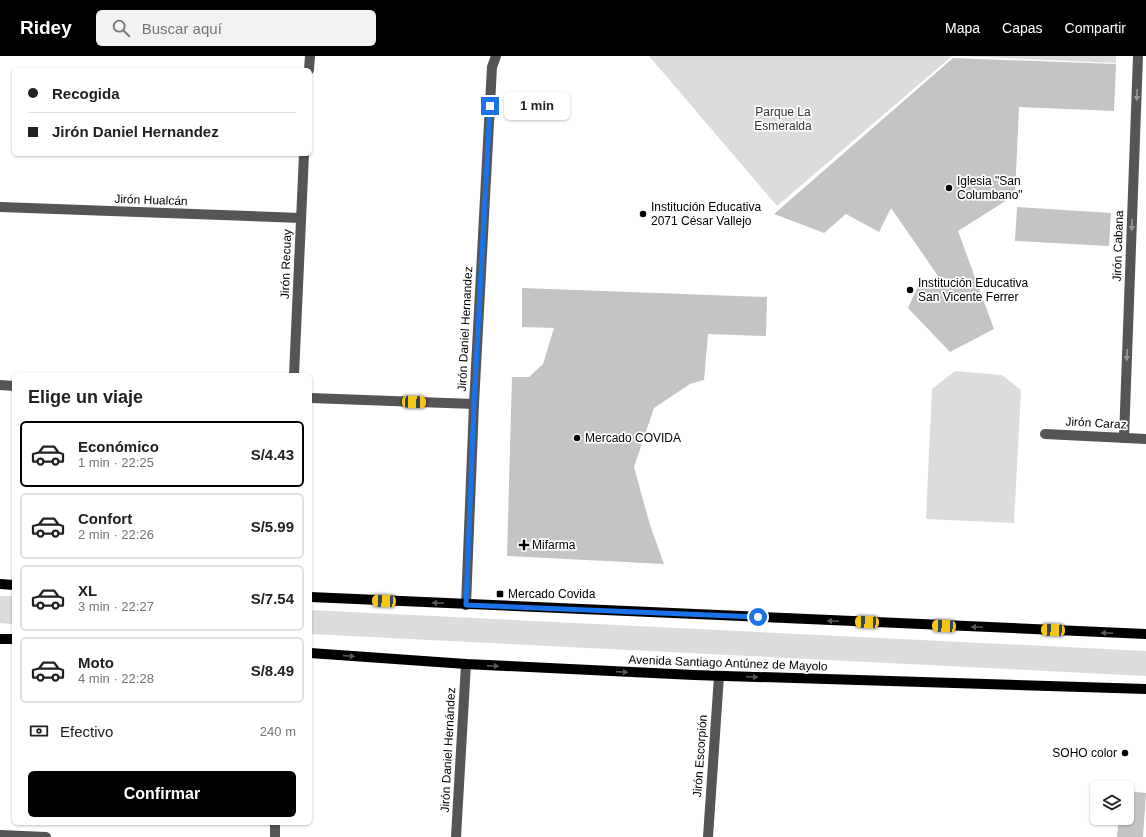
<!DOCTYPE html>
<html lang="es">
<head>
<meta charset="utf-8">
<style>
  body { margin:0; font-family:Helvetica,sans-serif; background:#f2f2f2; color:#202124; height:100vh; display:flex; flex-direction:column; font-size:15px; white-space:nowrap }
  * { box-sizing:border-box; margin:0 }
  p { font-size:13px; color:#757577 }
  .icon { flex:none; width:22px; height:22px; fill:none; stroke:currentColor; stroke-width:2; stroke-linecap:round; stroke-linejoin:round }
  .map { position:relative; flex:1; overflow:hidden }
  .panel { position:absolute; left:12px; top:317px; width:300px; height:452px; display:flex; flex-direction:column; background:#fff; border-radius:6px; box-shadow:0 1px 3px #0004 }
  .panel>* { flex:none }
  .hud { position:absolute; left:12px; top:12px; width:300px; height:88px; border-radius:6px; box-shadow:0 1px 3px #0004; display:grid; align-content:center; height:88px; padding:0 16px; background:#fff }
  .controls { position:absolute; left:1090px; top:725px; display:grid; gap:8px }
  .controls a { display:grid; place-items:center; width:44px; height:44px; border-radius:6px; background:#fff; box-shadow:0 1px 3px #0004; font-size:20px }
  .end { position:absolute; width:18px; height:18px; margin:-9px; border:5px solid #1a73e8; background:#fff; box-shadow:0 0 0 2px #fff }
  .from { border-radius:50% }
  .bubble { position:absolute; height:28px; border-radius:6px; background:#fff; box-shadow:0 1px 3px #0004; font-size:13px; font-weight:700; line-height:28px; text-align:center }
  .car { position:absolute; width:12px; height:24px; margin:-12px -6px; border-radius:5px; box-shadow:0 0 3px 1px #0007; background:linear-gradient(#f5c518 24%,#345 0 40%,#f5c518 0 76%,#345 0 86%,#f5c518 0) }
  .hud b { display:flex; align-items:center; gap:14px; height:38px; font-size:15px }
  .hud b+b { border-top:1px solid #e0e0e0 }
  .hud i { width:10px; height:10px; background:#202124 }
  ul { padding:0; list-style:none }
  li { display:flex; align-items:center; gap:12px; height:66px; margin:0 8px 6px; padding:0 8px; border:2px solid #e0e0e0; border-radius:6px }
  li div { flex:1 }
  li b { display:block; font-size:15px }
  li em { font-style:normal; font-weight:700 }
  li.on { border-color:#000 }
  li>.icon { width:36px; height:36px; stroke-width:1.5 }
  h2 { padding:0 16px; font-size:18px; line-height:48px }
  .pay { display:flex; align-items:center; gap:10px; height:44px; padding:0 16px; font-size:15px }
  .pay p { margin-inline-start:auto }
  .cta { display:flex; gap:8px; margin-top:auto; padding:8px 16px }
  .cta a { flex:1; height:46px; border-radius:6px; background:#000; color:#fff; font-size:16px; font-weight:700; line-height:46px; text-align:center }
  header { display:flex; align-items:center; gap:24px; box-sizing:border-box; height:56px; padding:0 20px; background:#000; color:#fff }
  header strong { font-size:19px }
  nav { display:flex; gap:22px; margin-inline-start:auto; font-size:14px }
  .search { width:280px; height:36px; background:#f2f2f2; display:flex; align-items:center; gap:10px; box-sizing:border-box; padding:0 14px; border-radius:6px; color:#757577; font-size:15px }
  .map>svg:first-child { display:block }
  .green { fill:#dcdcdc }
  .building { fill:#c4c4c4 }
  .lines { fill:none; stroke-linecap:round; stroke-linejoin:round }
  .minor { stroke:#555; stroke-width:10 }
  .major { stroke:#000; stroke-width:10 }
  .oneway { fill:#999 }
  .oneway2 { fill:#595959 }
  .route { stroke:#1a73e8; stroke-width:5 }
  .poi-dot { fill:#000; stroke:#fff; stroke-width:1.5 }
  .labels { text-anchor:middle; stroke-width:3.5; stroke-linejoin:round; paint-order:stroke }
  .park-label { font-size:12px; fill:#333; stroke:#fff }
  .poi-label { font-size:12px; fill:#000; stroke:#fff; text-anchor:start }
  .street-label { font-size:12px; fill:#000; stroke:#fff }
</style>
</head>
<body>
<header>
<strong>Ridey</strong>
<div class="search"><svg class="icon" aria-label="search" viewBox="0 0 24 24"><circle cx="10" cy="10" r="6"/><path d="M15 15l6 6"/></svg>Buscar aquí</div>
<nav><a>Mapa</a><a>Capas</a><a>Compartir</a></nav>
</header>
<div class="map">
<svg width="1146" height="781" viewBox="0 0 1146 781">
  <rect width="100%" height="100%" fill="#fff"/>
  <g class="green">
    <polygon points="649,0 952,0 777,150"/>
    <polygon points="961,0 1116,0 1116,7"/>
    <polygon points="955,315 1002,319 1021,334 1014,467 926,463 932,333"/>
    <polygon points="0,540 14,540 14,568 0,567"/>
    <polygon points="310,554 1146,595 1146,620 310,578"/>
  </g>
  <g class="building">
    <polygon points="953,2 1116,8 1114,55 1019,51 1015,139 958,175 994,273 950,296 908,252 918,230 938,220 891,152 879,176 846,158 824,177 774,158"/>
    <polygon points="1017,151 1111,157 1109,190 1015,185"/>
    <polygon points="522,232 767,241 766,280 708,278 704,324 690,328 654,352 634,411 650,469 664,508 507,500 512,321 529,321 543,308 554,272 522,271"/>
    <polygon points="1127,735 1146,737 1143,781 1117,781 1119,762 1127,762"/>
  </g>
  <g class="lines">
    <g class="minor">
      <polyline points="309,14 310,0"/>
      <polyline points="0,151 301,162"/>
      <polyline points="294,319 304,98"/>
      <polyline points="0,329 14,330"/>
      <polyline points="310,342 474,348"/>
      <polyline points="1045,378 1146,383"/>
      <polyline points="1124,382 1138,0"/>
      <polyline points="466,549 474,348 492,11 496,0"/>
      <polyline points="0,779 46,781"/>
      <polyline points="275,781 275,767"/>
      <polyline points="456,781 466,608"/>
      <polyline points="708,781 719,620"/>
    </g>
    <g class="major">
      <polyline points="0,528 14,529"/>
      <polyline points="310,541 1146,578"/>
      <polyline points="0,583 14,583"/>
      <polyline points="310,597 466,608 694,619 1146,633"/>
    </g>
  </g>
  <defs><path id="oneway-solid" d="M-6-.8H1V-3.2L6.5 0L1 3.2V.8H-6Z"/></defs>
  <g class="oneway">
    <use href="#oneway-solid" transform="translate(1137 39) rotate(92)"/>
    <use href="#oneway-solid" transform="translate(1132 169) rotate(92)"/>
    <use href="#oneway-solid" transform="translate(1127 299) rotate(92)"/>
  </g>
  <g class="oneway2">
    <use href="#oneway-solid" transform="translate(438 547) rotate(-177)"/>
    <use href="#oneway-solid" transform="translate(833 565) rotate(-177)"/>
    <use href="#oneway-solid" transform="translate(977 571) rotate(-177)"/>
    <use href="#oneway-solid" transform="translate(1107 577) rotate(-177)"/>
    <use href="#oneway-solid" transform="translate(349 600) rotate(4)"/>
    <use href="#oneway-solid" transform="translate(493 610) rotate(3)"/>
    <use href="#oneway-solid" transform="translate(622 616) rotate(3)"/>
    <use href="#oneway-solid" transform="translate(752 621) rotate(2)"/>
  </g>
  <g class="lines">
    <polyline class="route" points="490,50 474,348 466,549 758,561"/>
  </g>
  <g class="poi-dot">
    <circle cx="949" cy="132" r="4"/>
    <circle cx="643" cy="158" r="4"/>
    <circle cx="910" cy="234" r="4"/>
    <circle cx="577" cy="382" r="4"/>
    <path d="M522 483h4v4h4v4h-4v4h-4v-4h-4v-4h4z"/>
    <rect x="496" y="534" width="8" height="8" rx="2"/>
    <circle cx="1125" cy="697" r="4"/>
  </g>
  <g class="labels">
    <g class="park-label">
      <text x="783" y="60">Parque La<tspan x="783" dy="14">Esmeralda</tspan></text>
    </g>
    <g class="poi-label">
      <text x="957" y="129">Iglesia "San<tspan x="957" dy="14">Columbano"</tspan></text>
      <text x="651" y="155">Institución Educativa<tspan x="651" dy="14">2071 César Vallejo</tspan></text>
      <text x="918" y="231">Institución Educativa<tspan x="918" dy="14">San Vicente Ferrer</tspan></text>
      <text x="585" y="386">Mercado COVIDA</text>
      <text x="532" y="493">Mifarma</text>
      <text x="508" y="542">Mercado Covida</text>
      <text x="1117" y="701" text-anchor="end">SOHO color</text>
    </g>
    <g class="street-label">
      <text transform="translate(151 144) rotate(2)" y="4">Jirón Hualcán</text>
      <text transform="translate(1118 190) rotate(-88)" y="4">Jirón Cabana</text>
      <text transform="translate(286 208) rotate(-88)" y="4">Jirón Recuay</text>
      <text transform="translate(465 273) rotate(-87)" y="4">Jirón Daniel Hernandez</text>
      <text transform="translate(1096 367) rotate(3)" y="4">Jirón Caraz</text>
      <text transform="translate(728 607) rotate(2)" y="4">Avenida Santiago Antúnez de Mayolo</text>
      <text transform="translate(448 694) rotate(-87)" y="4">Jirón Daniel Hernández</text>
      <text transform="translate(700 700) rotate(-86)" y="4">Jirón Escorpión</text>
    </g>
  </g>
</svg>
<div class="controls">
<a><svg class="icon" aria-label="layers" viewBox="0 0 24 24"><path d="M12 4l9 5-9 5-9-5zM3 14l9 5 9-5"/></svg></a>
</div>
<i class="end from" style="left:758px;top:561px"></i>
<i class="end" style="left:490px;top:50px"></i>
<div class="bubble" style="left:504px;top:36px;width:66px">1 min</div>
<i class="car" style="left:414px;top:346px;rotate:92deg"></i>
<i class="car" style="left:384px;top:545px;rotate:273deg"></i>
<i class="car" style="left:867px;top:566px;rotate:273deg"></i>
<i class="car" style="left:944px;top:570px;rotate:273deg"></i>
<i class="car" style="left:1053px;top:574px;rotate:273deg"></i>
<div class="hud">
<b><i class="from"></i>Recogida</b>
<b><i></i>Jirón Daniel Hernandez</b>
</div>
<section class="panel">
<h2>Elige un viaje</h2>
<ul>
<li class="on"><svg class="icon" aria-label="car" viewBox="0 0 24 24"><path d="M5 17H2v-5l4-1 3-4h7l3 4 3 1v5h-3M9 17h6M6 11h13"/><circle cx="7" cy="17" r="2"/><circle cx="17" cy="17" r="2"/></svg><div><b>Económico</b><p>1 min · 22:25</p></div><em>S/4.43</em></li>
<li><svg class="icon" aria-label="car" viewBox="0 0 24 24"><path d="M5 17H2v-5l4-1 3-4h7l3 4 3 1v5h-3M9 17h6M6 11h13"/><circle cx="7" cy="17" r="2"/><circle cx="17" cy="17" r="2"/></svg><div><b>Confort</b><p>2 min · 22:26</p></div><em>S/5.99</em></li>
<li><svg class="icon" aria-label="car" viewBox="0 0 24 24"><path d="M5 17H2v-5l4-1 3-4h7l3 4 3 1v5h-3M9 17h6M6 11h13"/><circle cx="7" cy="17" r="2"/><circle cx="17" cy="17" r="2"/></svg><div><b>XL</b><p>3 min · 22:27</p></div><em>S/7.54</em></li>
<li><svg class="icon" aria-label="car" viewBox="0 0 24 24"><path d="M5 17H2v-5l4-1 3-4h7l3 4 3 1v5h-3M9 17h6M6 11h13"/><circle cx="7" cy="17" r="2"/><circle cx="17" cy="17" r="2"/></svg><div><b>Moto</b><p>4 min · 22:28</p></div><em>S/8.49</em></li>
</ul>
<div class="pay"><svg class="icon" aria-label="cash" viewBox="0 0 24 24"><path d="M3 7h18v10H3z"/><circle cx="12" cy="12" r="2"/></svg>Efectivo<p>240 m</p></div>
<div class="cta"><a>Confirmar</a></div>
</section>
</div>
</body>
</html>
